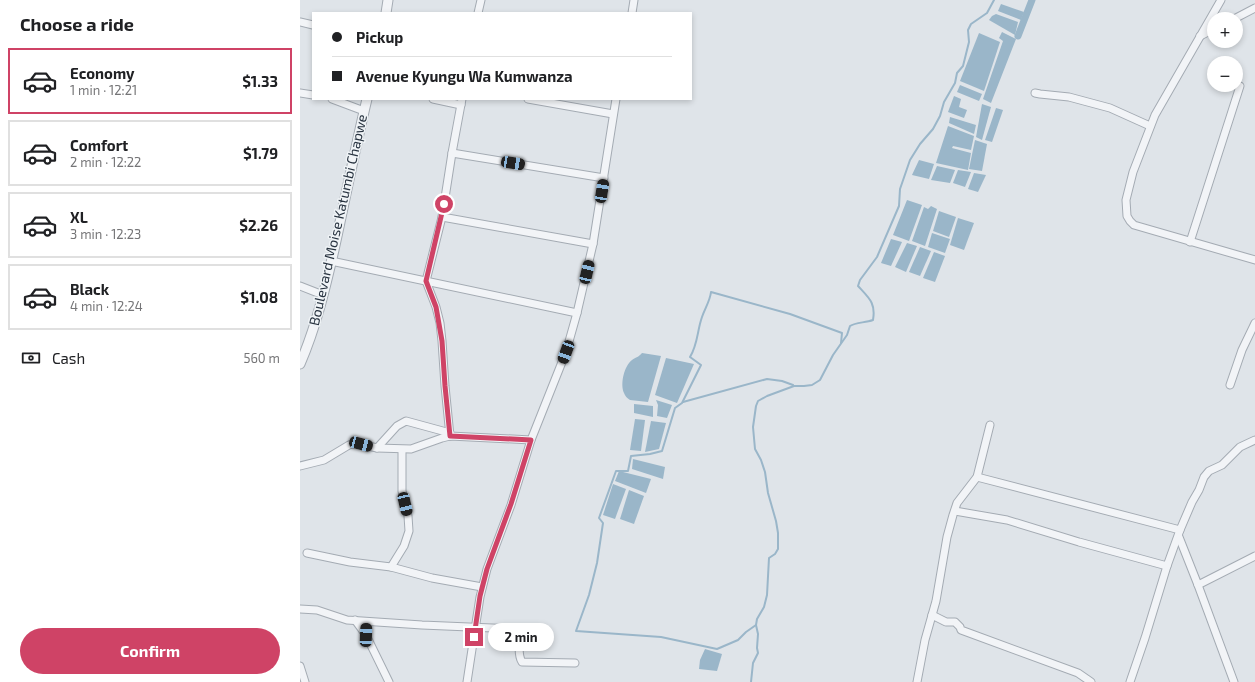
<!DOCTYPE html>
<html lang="en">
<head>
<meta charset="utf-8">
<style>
  body { margin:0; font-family:"Exo 2",sans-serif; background:#f2f2f2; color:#202124; height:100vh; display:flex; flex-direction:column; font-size:15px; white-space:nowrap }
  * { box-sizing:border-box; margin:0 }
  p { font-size:13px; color:#757577 }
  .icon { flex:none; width:22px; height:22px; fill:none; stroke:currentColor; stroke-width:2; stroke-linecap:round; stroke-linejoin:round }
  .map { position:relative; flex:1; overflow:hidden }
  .drawer { display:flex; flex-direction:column; background:#fff; width:300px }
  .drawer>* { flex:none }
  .guide { position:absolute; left:12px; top:12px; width:380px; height:88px; border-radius:0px; box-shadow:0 2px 6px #0003; display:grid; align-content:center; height:88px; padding:0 20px; background:#fff }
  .tools { position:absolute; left:907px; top:12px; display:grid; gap:8px }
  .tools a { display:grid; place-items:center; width:36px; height:36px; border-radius:50%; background:#fff; box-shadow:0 2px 6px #0003; font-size:20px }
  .end { position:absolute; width:18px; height:18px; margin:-9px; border:5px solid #cf4366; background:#fff; box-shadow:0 0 0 2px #fff }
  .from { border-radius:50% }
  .bubble { position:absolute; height:28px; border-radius:14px; background:#fff; box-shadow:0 2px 6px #0003; font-size:13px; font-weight:700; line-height:28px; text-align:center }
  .car { position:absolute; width:12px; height:24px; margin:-12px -6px; border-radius:5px; box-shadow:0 0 3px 1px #0007; background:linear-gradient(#222 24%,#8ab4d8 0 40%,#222 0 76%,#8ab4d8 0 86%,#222 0) }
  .guide b { display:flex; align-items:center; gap:14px; height:38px; font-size:15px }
  .guide b+b { border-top:1px solid #e0e0e0 }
  .guide i { width:10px; height:10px; background:#202124 }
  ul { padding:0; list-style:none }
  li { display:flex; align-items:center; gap:12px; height:66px; margin:0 8px 6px; padding:0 12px; border:2px solid #e0e0e0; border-radius:0px }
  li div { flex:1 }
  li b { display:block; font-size:15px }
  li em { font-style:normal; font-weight:700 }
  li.selected { border-color:#cf4366 }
  li>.icon { width:36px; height:36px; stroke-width:1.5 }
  h2 { padding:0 20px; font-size:18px; line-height:48px }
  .pay { display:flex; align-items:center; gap:10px; height:44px; padding:0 20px; font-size:15px }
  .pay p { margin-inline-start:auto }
  .action { display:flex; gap:8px; margin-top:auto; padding:8px 20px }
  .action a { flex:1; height:46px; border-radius:24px; background:#cf4366; color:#fff; font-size:16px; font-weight:700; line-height:46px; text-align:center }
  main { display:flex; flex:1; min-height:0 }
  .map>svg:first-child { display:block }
  .water { fill:#9ab6c9 }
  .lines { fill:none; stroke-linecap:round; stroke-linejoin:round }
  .stream { stroke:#9ab6c9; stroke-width:2 }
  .canal { stroke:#9ab6c9; stroke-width:7 }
  .minor-casing { stroke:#a4abb3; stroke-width:9 }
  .tertiary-casing { stroke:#a4abb3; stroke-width:11 }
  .minor { stroke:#f2f4f7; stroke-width:7 }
  .tertiary { stroke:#f2f4f7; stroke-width:9 }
  .route { stroke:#cf4366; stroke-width:5 }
  .labels { text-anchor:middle; stroke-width:3; stroke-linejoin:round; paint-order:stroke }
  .street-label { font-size:14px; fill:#283340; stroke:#eff3f6 }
</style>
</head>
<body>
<main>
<section class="drawer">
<h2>Choose a ride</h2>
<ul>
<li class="selected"><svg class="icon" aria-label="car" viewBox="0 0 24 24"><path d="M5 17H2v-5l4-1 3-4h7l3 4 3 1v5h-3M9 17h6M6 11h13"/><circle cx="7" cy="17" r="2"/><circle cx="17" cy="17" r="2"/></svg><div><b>Economy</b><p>1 min · 12:21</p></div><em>$1.33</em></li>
<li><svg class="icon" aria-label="car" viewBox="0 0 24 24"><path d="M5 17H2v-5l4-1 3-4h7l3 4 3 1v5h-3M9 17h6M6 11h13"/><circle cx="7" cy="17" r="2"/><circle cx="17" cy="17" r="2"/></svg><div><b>Comfort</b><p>2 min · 12:22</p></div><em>$1.79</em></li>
<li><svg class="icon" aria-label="car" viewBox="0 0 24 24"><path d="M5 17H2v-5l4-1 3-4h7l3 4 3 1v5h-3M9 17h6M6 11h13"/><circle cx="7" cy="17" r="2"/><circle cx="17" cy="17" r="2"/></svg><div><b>XL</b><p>3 min · 12:23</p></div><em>$2.26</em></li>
<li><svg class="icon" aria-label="car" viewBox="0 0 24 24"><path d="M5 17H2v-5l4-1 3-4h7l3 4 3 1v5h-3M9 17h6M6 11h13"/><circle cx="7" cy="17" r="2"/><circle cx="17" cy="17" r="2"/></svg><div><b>Black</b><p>4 min · 12:24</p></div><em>$1.08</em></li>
</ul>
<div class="pay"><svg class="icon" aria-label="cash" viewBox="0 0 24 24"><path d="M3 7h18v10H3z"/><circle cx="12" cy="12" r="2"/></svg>Cash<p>560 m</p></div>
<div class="action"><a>Confirm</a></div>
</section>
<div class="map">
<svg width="955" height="682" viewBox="0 0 955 682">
  <rect width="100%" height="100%" fill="#dfe4e9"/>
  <g class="water">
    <polygon points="701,4 724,12 721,20 698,11"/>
    <polygon points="696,14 718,22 715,35 689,20 692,16"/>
    <polygon points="702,32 716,39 691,103 683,99 703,41 699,38"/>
    <polygon points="679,33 700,42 684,91 660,81"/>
    <polygon points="660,85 682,94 679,101 657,92"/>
    <polygon points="654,96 661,99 659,107 667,110 664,118 648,112"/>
    <polygon points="682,104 691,107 682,140 676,137"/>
    <polygon points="696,108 703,110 692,142 685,140"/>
    <polygon points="650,117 676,125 674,134 649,123"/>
    <polygon points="648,126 674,136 671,150 653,146 652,148 671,153 668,170 636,163"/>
    <polygon points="675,140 687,144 682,171 669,169"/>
    <polygon points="619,160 634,164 629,179 612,175"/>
    <polygon points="637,166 655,170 650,183 631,180"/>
    <polygon points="658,170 671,172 665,187 653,183"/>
    <polygon points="674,173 686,175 678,192 668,189"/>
    <polygon points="607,200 622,205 609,241 593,235"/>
    <polygon points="631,206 637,209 625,246 612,241 624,207 628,209"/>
    <polygon points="639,211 656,217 649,237 633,231"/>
    <polygon points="658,218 674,223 664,250 650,245"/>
    <polygon points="632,233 650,239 645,253 628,247"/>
    <polygon points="591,239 602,242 591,266 581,263"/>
    <polygon points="607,243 617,246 606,272 595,267"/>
    <polygon points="620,247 631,251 620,276 609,272"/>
    <polygon points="634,252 645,256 635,282 623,278"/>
    <path d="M 342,353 L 361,356 L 348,402 L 330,400 C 327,398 325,396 324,393 C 320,384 324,366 332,360 C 336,357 339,357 342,353 Z"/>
    <polygon points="366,358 394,364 377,403 355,395"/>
    <polygon points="356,400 372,405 367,418 357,416 358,405"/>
    <polygon points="334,404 353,406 353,417 334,413"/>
    <polygon points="335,419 345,420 341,451 330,450"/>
    <polygon points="351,421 366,423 359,449 345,452"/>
    <polygon points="333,459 365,467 363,479 332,469"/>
    <polygon points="319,471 351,479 346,493 315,481"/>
    <polygon points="313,484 326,489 315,519 303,515"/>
    <polygon points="329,490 344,496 334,524 320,519"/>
    <polygon points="405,649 422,654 417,671 399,669 400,660"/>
  </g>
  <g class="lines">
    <g class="stream">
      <polyline points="383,402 467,379 482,381 493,385"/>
      <path d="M 456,625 L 446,632 L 438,640 L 417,649 L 361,637 L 276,631 L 289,595 L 297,563 L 303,523 L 299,518 L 316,471 L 328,471 L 331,456 L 350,454 L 362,451 L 375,408 L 382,403 L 401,365 L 390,357 C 398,344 397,331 402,317 C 405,308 410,301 411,292 L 490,314 L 542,333 L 541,343"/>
      <path d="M 451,682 L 453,663 L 458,653 L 457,648 L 458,634 L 456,625 L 457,619 L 464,607 L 467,595 L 469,558 L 475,554 L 478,549 L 478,533 L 476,521 L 468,493 L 465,472 L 461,460 L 455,449 L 453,427 L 456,406 L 458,401 L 467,396 L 494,386 L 504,386 L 512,385 L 520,380 L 533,355 L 547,335 L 550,326 C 556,322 565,323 573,320 C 576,303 569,298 558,286 L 560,280 L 577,257 L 599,206 L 600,189 L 610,160 L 620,144 L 633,129 L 640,116 L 644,102 L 655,83 L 657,73 L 663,66 L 669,42 L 668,30 L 671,24 L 687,13 L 694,0"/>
    </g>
    <polyline class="canal" points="718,36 732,0"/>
    <g class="minor-casing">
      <g id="minor">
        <polyline points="921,0 855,115 833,172 826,200 827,216 830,221 834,225 955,260"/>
        <polyline points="178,13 181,0"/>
        <polyline points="332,13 334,0"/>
        <polyline points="934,19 955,8"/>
        <polyline points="0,22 13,25"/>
        <polyline points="900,36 914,29"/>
        <polyline points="0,93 13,95"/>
        <polyline points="735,93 740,94 769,97 810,108 850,126"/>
        <polyline points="32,99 64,111"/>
        <polyline points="133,99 161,105"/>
        <polyline points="228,99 313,114"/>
        <polyline points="152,153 304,178"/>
        <polyline points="142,217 293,244"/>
        <polyline points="890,242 940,86"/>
        <polyline points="31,261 277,313"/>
        <polyline points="0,286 23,295"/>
        <polyline points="930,385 942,350 955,323"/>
        <polyline points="150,436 145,386 142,341 140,323 136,307 126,281 142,217 152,153 162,99"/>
        <polyline points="77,448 97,426 106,421 150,433"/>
        <polyline points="0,466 24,460 49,445 55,443 77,448 111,449 142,438 150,436 231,440"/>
        <polyline points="677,477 880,530"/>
        <polyline points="655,511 707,520 779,542 867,566"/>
        <polyline points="879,537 898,585 934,682"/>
        <polyline points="7,553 50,562 91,567 132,578 182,587"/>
        <polyline points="91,567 104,546 109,531 108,516 102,491 102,450"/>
        <polyline points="898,585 955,556"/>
        <path d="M 0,609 L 17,610 L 47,620 L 122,625 L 213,629 L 217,630 C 222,640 216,653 222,662 L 275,663"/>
        <polyline points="632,615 646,622 655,622 660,627 661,630 778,673 791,682"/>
        <polyline points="55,620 66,635 89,682"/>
        <polyline points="0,666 5,682"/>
        <polyline points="167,682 180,597 187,569 211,505 231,440 266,352 277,313 293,244 316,99"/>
        <polyline points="617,682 625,640 636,601 647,537 653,515 657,503 677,477 690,425"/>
        <polyline points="830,682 845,638 867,566 880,530 892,502 899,490 904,477 909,471 922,465 940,447 955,440"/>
      </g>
    </g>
    <g class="tertiary-casing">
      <g id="tertiary">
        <polyline points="86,13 88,0"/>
        <path d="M 0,364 C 16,327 25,289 34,250 C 45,200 55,149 67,99"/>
      </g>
    </g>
    <use href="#minor" class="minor"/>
    <use href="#tertiary" class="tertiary"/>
  </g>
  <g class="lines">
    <polyline class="route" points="144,204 126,281 136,307 142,341 145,386 150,436 231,440 211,504 187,569 180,596 174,637"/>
  </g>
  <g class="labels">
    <g class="street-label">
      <text transform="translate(38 220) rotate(-77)" y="5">Boulevard Moise Katumbi Chapwe</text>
    </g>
  </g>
</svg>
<div class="tools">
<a>+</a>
<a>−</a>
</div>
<i class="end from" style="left:144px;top:204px"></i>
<i class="end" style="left:174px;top:637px"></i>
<div class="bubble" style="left:188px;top:623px;width:66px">2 min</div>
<i class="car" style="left:213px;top:163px;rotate:99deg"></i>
<i class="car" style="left:302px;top:191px;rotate:9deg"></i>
<i class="car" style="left:287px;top:272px;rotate:13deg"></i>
<i class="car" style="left:266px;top:352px;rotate:200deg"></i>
<i class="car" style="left:61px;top:444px;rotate:105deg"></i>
<i class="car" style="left:105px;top:504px;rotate:167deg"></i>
<i class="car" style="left:66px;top:635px;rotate:2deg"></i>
<div class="guide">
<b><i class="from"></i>Pickup</b>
<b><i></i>Avenue Kyungu Wa Kumwanza</b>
</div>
</div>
</main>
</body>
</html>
